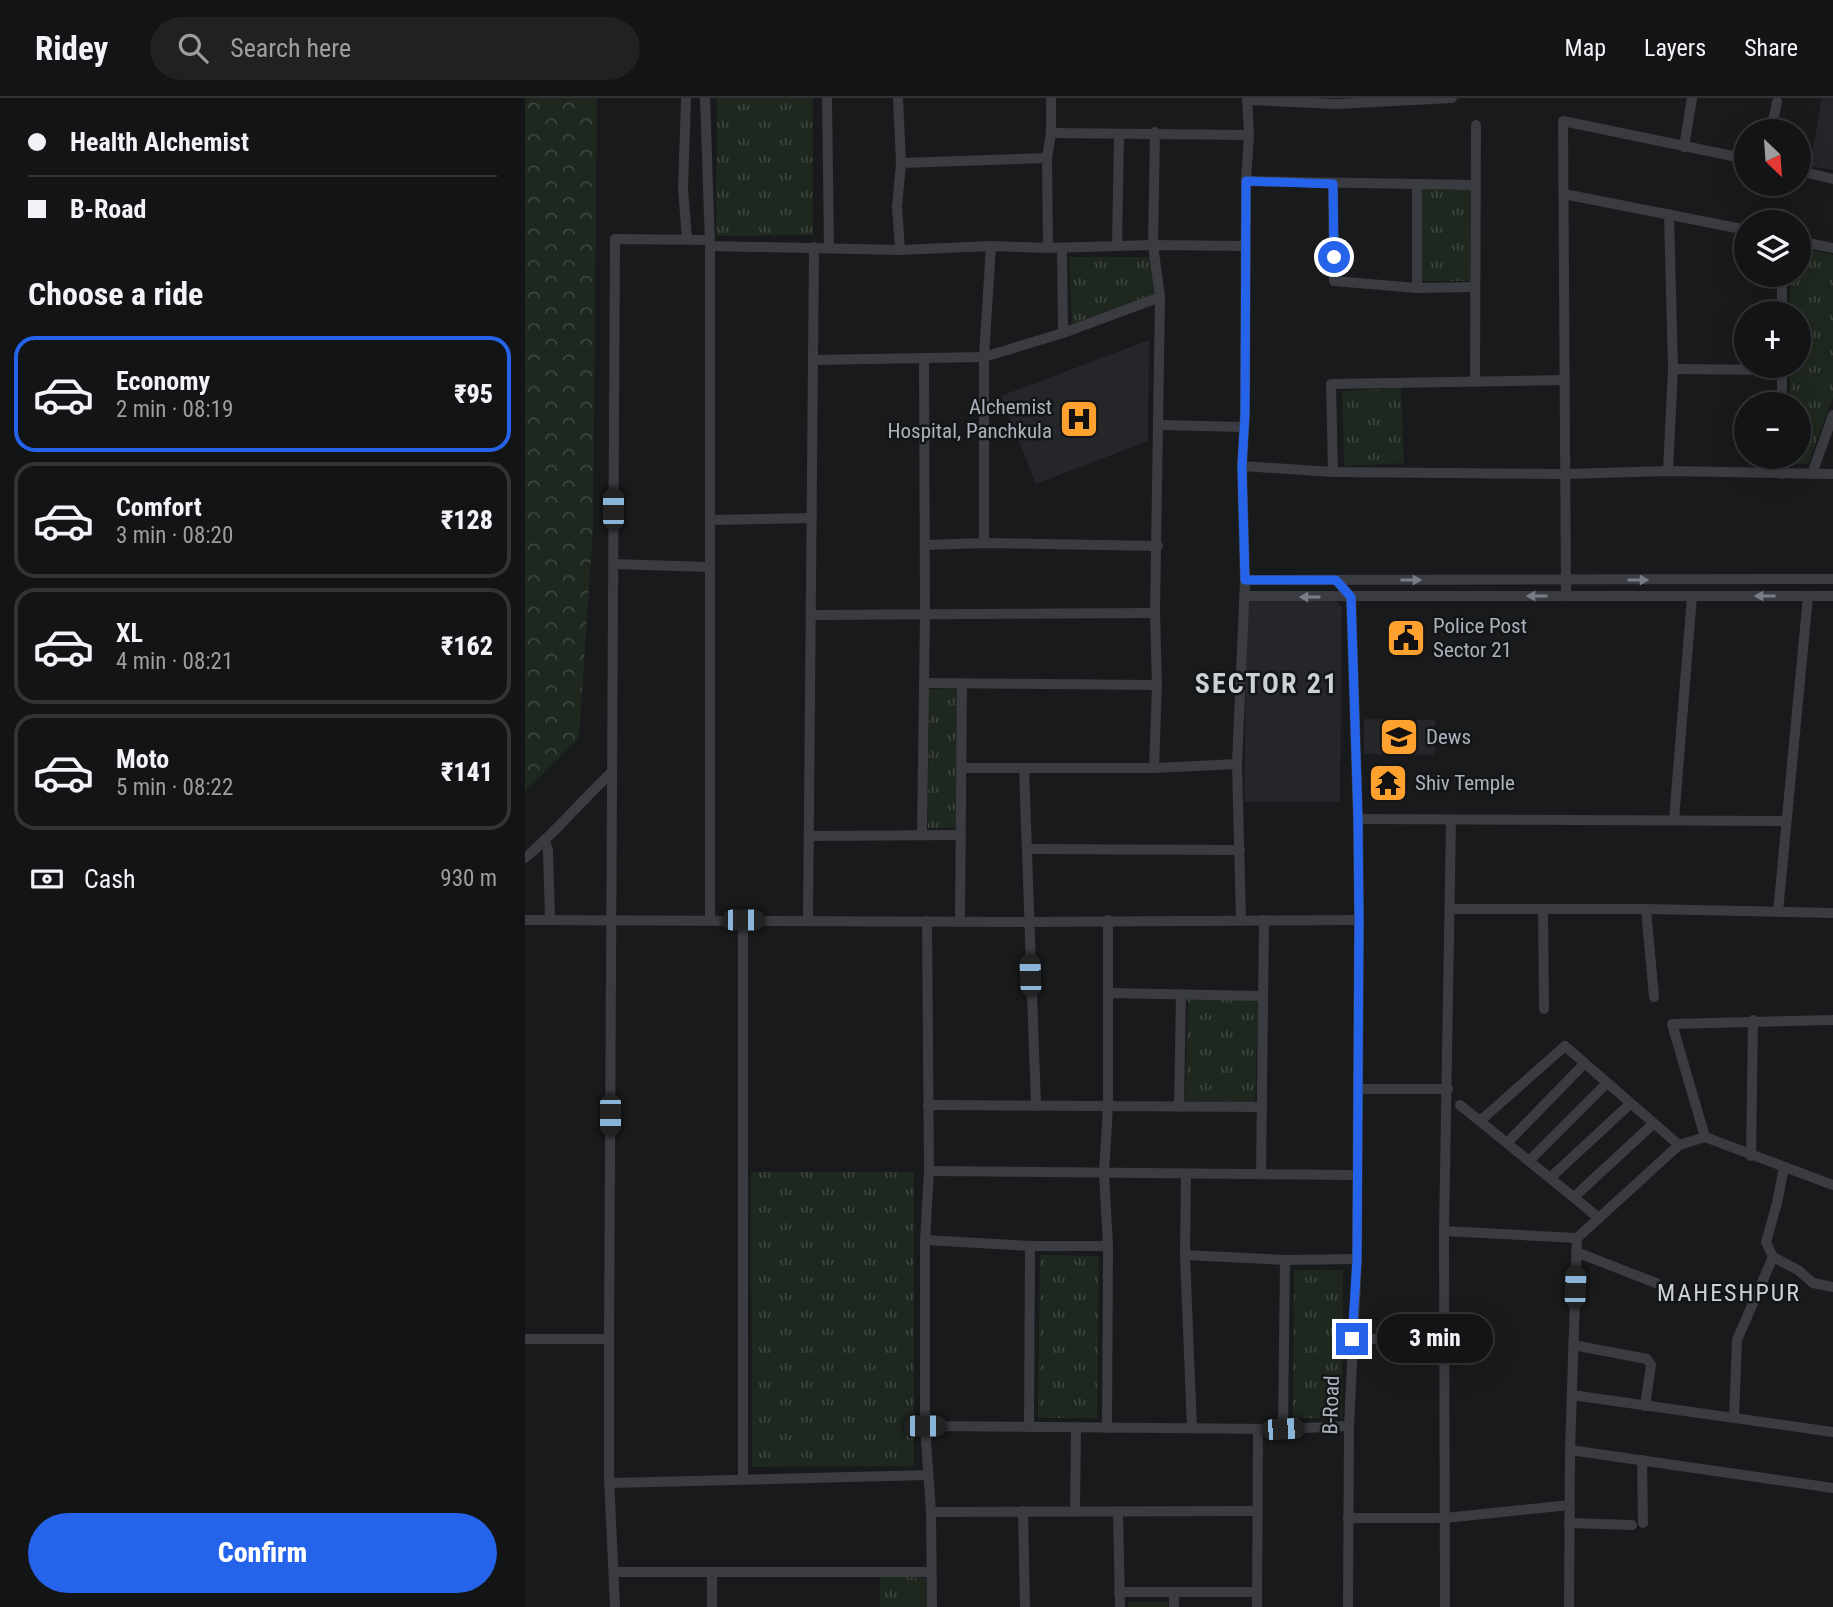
<!DOCTYPE html>
<html lang="en">
<head>
<meta charset="utf-8">
<style>
  body { margin:0; font-family:"Roboto Condensed",sans-serif; background:#202122; color:#f1f3f6; height:100vh; display:flex; flex-direction:column; font-size:26px; white-space:nowrap }
  * { box-sizing:border-box; margin:0 }
  p { font-size:23px; color:#9d9ea0 }
  .icon { flex:none; width:38px; height:38px; fill:none; stroke:currentColor; stroke-width:2; stroke-linecap:round; stroke-linejoin:round }
  .map { position:relative; flex:1; overflow:hidden }
  .drawer { display:flex; flex-direction:column; background:#131415; width:525px }
  .drawer>* { flex:none }
  .hud { display:grid; align-content:center; height:154px; padding:0 28px; background:#131415 }
  .needle { width:46px; rotate:155deg }
  .tools { position:absolute; left:1209px; top:21px; display:grid; gap:14px }
  .tools a { display:grid; place-items:center; width:77px; height:77px; border-radius:50%; background:#131415; box-shadow:0 7px 28px #0002,0 0 0 2px #323334; font-size:35px }
  .end { position:absolute; width:32px; height:32px; margin:-16px; border:9px solid #2563eb; background:#fff; box-shadow:0 0 0 4px #fff }
  .from { border-radius:50% }
  .bubble { position:absolute; height:49px; border-radius:24px; background:#131415; box-shadow:0 7px 28px #0002,0 0 0 2px #323334; font-size:23px; font-weight:800; line-height:49px; text-align:center }
  .car { position:absolute; width:21px; height:42px; margin:-21px -10px; border-radius:9px; box-shadow:0 0 5px 2px #0007; background:linear-gradient(#222 24%,#8ab4d8 0 40%,#222 0 76%,#8ab4d8 0 86%,#222 0) }
  .hud b { display:flex; align-items:center; gap:24px; height:66px; font-size:26px }
  .hud b+b { border-top:2px solid #323334 }
  .hud i { width:18px; height:18px; background:#f1f3f6 }
  ul { padding:0; list-style:none }
  li { display:flex; align-items:center; gap:21px; height:116px; margin:0 14px 10px; padding:0 14px; border:4px solid #323334; border-radius:21px }
  li div { flex:1 }
  li b { display:block; font-size:26px }
  li em { font-style:normal; font-weight:800 }
  li.active { border-color:#2563eb }
  li>.icon { width:63px; height:63px; stroke-width:1.5 }
  h2 { padding:0 28px; font-size:32px; line-height:84px }
  .pay { display:flex; align-items:center; gap:18px; height:77px; padding:0 28px; font-size:26px }
  .pay p { margin-inline-start:auto }
  .cta { display:flex; gap:14px; margin-top:auto; padding:14px 28px }
  .cta a { flex:1; height:80px; border-radius:42px; background:#2563eb; color:#fff; font-size:28px; font-weight:800; line-height:80px; text-align:center }
  header { display:flex; align-items:center; gap:42px; box-sizing:border-box; height:98px; padding:0 35px; background:#131415; border-bottom:2px solid #323334 }
  header strong { font-size:33px }
  nav { display:flex; gap:38px; margin-inline-start:auto; font-size:24px }
  .search { width:490px; height:63px; background:#202122; display:flex; align-items:center; gap:18px; box-sizing:border-box; padding:0 24px; border-radius:38px; color:#9d9ea0; font-size:26px }
  main { display:flex; flex:1; min-height:0 }
  .map>svg:first-child { display:block }
  .built { fill:#252629 }
  .grass { fill:url(#grass-tufts) }
  .forest { fill:url(#forest-crowns) }
  .lines { fill:none; stroke-linecap:round; stroke-linejoin:round }
  .minor { stroke:#3a3c42; stroke-width:10 }
  .oneway { fill:#787d86 }
  .route { stroke:#2563eb; stroke-width:9 }
  .labels { text-anchor:middle; stroke-width:5; stroke-linejoin:round; paint-order:stroke }
  .poi-label { font-size:21px; fill:#abb2bd; stroke:#141517; text-anchor:start }
  .street-label { font-size:21px; fill:#abb2bd; stroke:#141517 }
  .quarter-label { font-size:24px; letter-spacing:2px; fill:#ccd1d8; stroke:#141517 }
  .district-label { font-size:28px; font-weight:bold; letter-spacing:2px; fill:#ccd1d8; stroke:#141517 }
</style>
</head>
<body>
<header>
<strong>Ridey</strong>
<div class="search"><svg class="icon" aria-label="search" viewBox="0 0 24 24"><circle cx="10" cy="10" r="6"/><path d="M15 15l6 6"/></svg>Search here</div>
<nav><a>Map</a><a>Layers</a><a>Share</a></nav>
</header>
<main>
<section class="drawer">
<div class="hud">
<b><i class="from"></i>Health Alchemist</b>
<b><i></i>B-Road</b>
</div>
<h2>Choose a ride</h2>
<ul>
<li class="active"><svg class="icon" aria-label="car" viewBox="0 0 24 24"><path d="M5 17H2v-5l4-1 3-4h7l3 4 3 1v5h-3M9 17h6M6 11h13"/><circle cx="7" cy="17" r="2"/><circle cx="17" cy="17" r="2"/></svg><div><b>Economy</b><p>2 min · 08:19</p></div><em>₹95</em></li>
<li><svg class="icon" aria-label="car" viewBox="0 0 24 24"><path d="M5 17H2v-5l4-1 3-4h7l3 4 3 1v5h-3M9 17h6M6 11h13"/><circle cx="7" cy="17" r="2"/><circle cx="17" cy="17" r="2"/></svg><div><b>Comfort</b><p>3 min · 08:20</p></div><em>₹128</em></li>
<li><svg class="icon" aria-label="car" viewBox="0 0 24 24"><path d="M5 17H2v-5l4-1 3-4h7l3 4 3 1v5h-3M9 17h6M6 11h13"/><circle cx="7" cy="17" r="2"/><circle cx="17" cy="17" r="2"/></svg><div><b>XL</b><p>4 min · 08:21</p></div><em>₹162</em></li>
<li><svg class="icon" aria-label="car" viewBox="0 0 24 24"><path d="M5 17H2v-5l4-1 3-4h7l3 4 3 1v5h-3M9 17h6M6 11h13"/><circle cx="7" cy="17" r="2"/><circle cx="17" cy="17" r="2"/></svg><div><b>Moto</b><p>5 min · 08:22</p></div><em>₹141</em></li>
</ul>
<div class="pay"><svg class="icon" aria-label="cash" viewBox="0 0 24 24"><path d="M3 7h18v10H3z"/><circle cx="12" cy="12" r="2"/></svg>Cash<p>930 m</p></div>
<div class="cta"><a>Confirm</a></div>
</section>
<div class="map">
<svg width="1308" height="1509" viewBox="0 0 1308 1509">
  <defs>
    <pattern id="grass-tufts" width="24" height="20" patternUnits="userSpaceOnUse" patternTransform="scale(1.75)"><rect width="24" height="20" fill="#1f281f"/><path d="M3 7l-1-3M5 7V3M7 7l1-3M15 17l-1-3M17 17v-4M19 17l1-3" fill="none" stroke="#3d453e"/></pattern>
    <pattern id="forest-crowns" width="20" height="18" patternUnits="userSpaceOnUse" patternTransform="scale(1.75)"><rect width="20" height="18" fill="#1f281f"/><path d="M2 6a3 3 0 1 1 6 0M12 15a3 3 0 1 1 6 0" fill="none" stroke="#3d453e"/></pattern>
  </defs>
  <rect width="100%" height="100%" fill="#191a1c"/>
  <g class="built">
    <polygon points="1297,0 1308,0 1308,72 1285,68"/>
    <polygon points="624,242 623,343 511,386 476,298"/>
    <polygon points="722,502 810,502 817,509 815,704 719,704"/>
    <polygon points="839,621 910,622 910,657 839,656"/>
  </g>
  <g class="grass">
    <polygon points="192,0 288,0 288,137 191,138"/>
    <rect x="897" y="91" width="48" height="92"/>
    <polygon points="1274,150 1308,157 1308,300 1283,366 1265,366 1265,359 1274,359 1274,306 1265,306 1265,268 1274,268 1274,215 1265,215 1265,177 1274,177"/>
    <polygon points="544,159 628,159 628,196 547,226"/>
    <polygon points="876,290 879,365 819,368 817,293"/>
    <polygon points="404,591 433,591 431,730 403,730"/>
    <polygon points="663,900 733,902 730,1004 660,1003"/>
    <polygon points="226,1074 389,1074 389,1368 227,1369"/>
    <polygon points="515,1157 574,1158 572,1320 513,1320"/>
    <polygon points="769,1172 818,1172 817,1320 768,1320"/>
    <polygon points="355,1478 401,1480 402,1509 355,1509"/>
    <rect x="603" y="1504" width="40" height="5"/>
  </g>
  <polygon class="forest" points="0,0 72,0 68,430 54,640 0,694"/>
  <g class="lines">
    <g class="minor">
      <polyline points="161,0 158,91 162,141"/>
      <polyline points="180,0 185,148 185,822"/>
      <polyline points="302,0 304,149"/>
      <polyline points="373,0 376,65 372,109 375,152"/>
      <polyline points="722,2 812,6 927,0"/>
      <polyline points="1246,33 1252,4"/>
      <polyline points="526,35 724,37"/>
      <polyline points="1159,49 1167,0"/>
      <polyline points="376,65 522,60"/>
      <polyline points="1274,73 1308,81"/>
      <polyline points="721,83 951,87"/>
      <polyline points="808,86 809,183 892,190 949,189"/>
      <polyline points="1039,96 1222,132"/>
      <polyline points="1274,143 1308,150"/>
      <polyline points="185,148 375,152 466,148 523,150 628,147 720,148"/>
      <polyline points="592,148 594,36"/>
      <polyline points="523,150 522,60 526,35 526,0"/>
      <polyline points="537,150 538,235"/>
      <polyline points="1257,177 1257,215"/>
      <polyline points="892,190 892,86"/>
      <polyline points="288,262 459,259 538,235 635,199"/>
      <polyline points="1257,268 1257,306"/>
      <polyline points="1148,271 1257,272"/>
      <polyline points="950,284 951,27"/>
      <polyline points="634,327 719,329"/>
      <polyline points="1257,359 1257,376"/>
      <polyline points="717,368 808,374 1040,376 1143,373 1308,376"/>
      <polyline points="1143,373 1148,271 1144,116"/>
      <polyline points="808,374 806,286 1040,282"/>
      <polyline points="1287,376 1308,317"/>
      <polyline points="185,422 287,420"/>
      <polyline points="459,445 459,259 466,148"/>
      <polyline points="400,447 459,445 633,448"/>
      <polyline points="88,466 185,469"/>
      <polyline points="720,482 1308,481"/>
      <polyline points="811,482 826,499 833,721 834,822 832,1161 824,1328 823,1509"/>
      <polyline points="719,498 1308,498"/>
      <polyline points="1041,498 1038,23 1222,61"/>
      <polyline points="286,517 630,515"/>
      <polyline points="399,585 632,587"/>
      <polyline points="436,670 629,670 712,666"/>
      <polyline points="499,670 511,1008"/>
      <polyline points="629,670 632,587 630,515 635,199 628,147 630,34"/>
      <polyline points="833,721 1260,723"/>
      <polyline points="1149,722 1167,498"/>
      <polyline points="397,737 400,516 399,261"/>
      <polyline points="284,738 436,737"/>
      <polyline points="20,743 23,752 25,822"/>
      <polyline points="503,751 715,752"/>
      <path d="M 0,760 C 31,734 57,702 87,674"/>
      <polyline points="926,811 1121,811 1308,815"/>
      <polyline points="1121,811 1129,899"/>
      <polyline points="1018,812 1019,911"/>
      <polyline points="1253,814 1283,498"/>
      <polyline points="0,822 503,824 834,822"/>
      <polyline points="218,822 218,1381"/>
      <polyline points="283,822 289,149"/>
      <polyline points="435,822 437,586"/>
      <polyline points="716,822 712,666 720,482 717,368 720,315 721,83 724,37 722,0"/>
      <polyline points="402,823 404,1073 400,1142 400,1328 406,1414 407,1509"/>
      <polyline points="583,895 738,898"/>
      <polyline points="833,991 923,991"/>
      <polyline points="403,1007 737,1009"/>
      <polyline points="935,1007 1074,1120"/>
      <polyline points="654,1009 656,896"/>
      <polyline points="955,1023 1040,948 1154,1047"/>
      <polyline points="1180,1039 1147,926 1308,922"/>
      <polyline points="982,1045 1060,965"/>
      <polyline points="1226,1058 1228,922"/>
      <polyline points="1004,1063 1082,985"/>
      <polyline points="1259,1069 1252,1105 1241,1144 1248,1159 1273,1172 1288,1185 1308,1189"/>
      <polyline points="404,1073 832,1077"/>
      <polyline points="661,1076 660,1157 667,1330"/>
      <polyline points="736,1076 739,822"/>
      <polyline points="1025,1080 1105,1006"/>
      <polyline points="1049,1099 1128,1026"/>
      <polyline points="919,1133 1052,1140 1154,1047 1180,1039 1308,1087"/>
      <polyline points="400,1142 505,1148 583,1148"/>
      <polyline points="1051,1154 1131,1185"/>
      <polyline points="660,1157 760,1162 832,1161"/>
      <polyline points="0,1241 84,1241"/>
      <polyline points="827,1241 919,1241"/>
      <polyline points="1048,1247 1122,1261 1126,1267 1120,1308"/>
      <polyline points="1047,1297 1308,1334"/>
      <polyline points="1209,1320 1212,1242 1248,1159"/>
      <polyline points="400,1328 758,1331 824,1328"/>
      <polyline points="504,1329 505,1148"/>
      <polyline points="582,1330 583,1148 579,1075 583,1008 583,822"/>
      <polyline points="758,1331 760,1162"/>
      <polyline points="1045,1352 1308,1390"/>
      <polyline points="1117,1362 1118,1425"/>
      <polyline points="86,1385 403,1377"/>
      <polyline points="498,1413 500,1509"/>
      <polyline points="550,1413 551,1329"/>
      <polyline points="406,1414 733,1413"/>
      <polyline points="593,1414 595,1509"/>
      <polyline points="823,1420 920,1420 1045,1407"/>
      <polyline points="1044,1425 1107,1427"/>
      <polyline points="90,1474 406,1474"/>
      <polyline points="594,1494 732,1494"/>
      <polyline points="90,1509 84,1380 84,1241 90,141 184,142"/>
      <polyline points="187,1509 187,1475"/>
      <polyline points="649,1509 649,1494"/>
      <polyline points="732,1509 733,1331"/>
      <polyline points="920,1509 919,1133 926,722"/>
      <polyline points="1044,1509 1045,1352 1052,1140"/>
    </g>
  </g>
  <defs><path id="oneway-solid" d="M-6-.8H1V-3.2L6.5 0L1 3.2V.8H-6Z" transform="scale(1.75)"/></defs>
  <g class="oneway">
    <use href="#oneway-solid" transform="translate(886 482)"/>
    <use href="#oneway-solid" transform="translate(1113 482)"/>
    <use href="#oneway-solid" transform="translate(1012 498) rotate(180)"/>
    <use href="#oneway-solid" transform="translate(1240 498) rotate(180)"/>
    <use href="#oneway-solid" transform="translate(785 499) rotate(-180)"/>
  </g>
  <g class="lines">
    <polyline class="route" points="809,159 808,86 721,83 720,315 717,369 720,482 811,482 826,499 833,721 834,821 832,1161 827,1241"/>
  </g>
  <defs>
    <g id="hospital-square" transform="scale(2.0125)"><rect x="-9" y="-9" width="18" height="18" rx="4" fill="#ffa12f" stroke="#141517"/><path d="M-5-5h3v3.5h4V-5h3V5h-3V1.5h-4V5h-3Z" fill="#111"/></g>
    <g id="civic-square" transform="scale(2.0125)"><rect x="-9" y="-9" width="18" height="18" rx="4" fill="#ffa12f" stroke="#141517"/><path d="M-.6-6.5H3V-4.5H.6V-3L4-1V1h2V6H-6V1h2V-1L-.6-3ZM-1.2 2.5V6h2.4V2.5Z" fill="#111"/></g>
    <g id="school-square" transform="scale(2.0125)"><rect x="-9" y="-9" width="18" height="18" rx="4" fill="#ffa12f" stroke="#141517"/><path d="M0-5L7-2L0 1L-7-2ZM-4 1L0 2.5L4 1V4Q0 6-4 4Z" fill="#111"/></g>
    <g id="temple-square" transform="scale(2.0125)"><rect x="-9" y="-9" width="18" height="18" rx="4" fill="#ffa12f" stroke="#141517"/><path d="M0-6L5-2H3V0L6.5 2.5H4V6H1.5V3h-3V6H-4V2.5H-6.5L-3 0V-2H-5Z" fill="#111"/></g>
  </defs>
  <g fill-rule="evenodd">
    <use href="#hospital-square" x="554" y="321"/>
    <use href="#civic-square" x="881" y="540"/>
    <use href="#school-square" x="874" y="639"/>
    <use href="#temple-square" x="863" y="685"/>
  </g>
  <g class="labels">
    <g class="poi-label">
      <text x="527" y="316" text-anchor="end">Alchemist<tspan x="527" dy="24">Hospital, Panchkula</tspan></text>
      <text x="908" y="535">Police Post<tspan x="908" dy="24">Sector 21</tspan></text>
      <text x="901" y="646">Dews</text>
      <text x="890" y="692">Shiv Temple</text>
    </g>
    <g class="street-label">
      <text transform="translate(806 1307) rotate(-88)" y="7">B-Road</text>
    </g>
    <g class="quarter-label">
      <text x="1204" y="1203">MAHESHPUR</text>
    </g>
    <g class="district-label">
      <text x="742" y="595">SECTOR 21</text>
    </g>
  </g>
</svg>
<div class="tools">
<a><svg class="needle" viewBox="-14 -14 28 28"><path d="M0-13l5 13h-10z" fill="#e53935"/><path d="M0 13l5-13h-10z" fill="#9d9ea0"/></svg></a>
<a><svg class="icon" aria-label="layers" viewBox="0 0 24 24"><path d="M12 4l9 5-9 5-9-5zM3 14l9 5 9-5"/></svg></a>
<a>+</a>
<a>−</a>
</div>
<i class="end from" style="left:809px;top:159px"></i>
<i class="end" style="left:827px;top:1241px"></i>
<div class="bubble" style="left:852px;top:1216px;width:116px">3 min</div>
<i class="car" style="left:88px;top:411px;rotate:0deg"></i>
<i class="car" style="left:218px;top:822px;rotate:90deg"></i>
<i class="car" style="left:505px;top:877px;rotate:358deg"></i>
<i class="car" style="left:85px;top:1017px;rotate:180deg"></i>
<i class="car" style="left:1050px;top:1189px;rotate:2deg"></i>
<i class="car" style="left:400px;top:1328px;rotate:90deg"></i>
<i class="car" style="left:758px;top:1331px;rotate:87deg"></i>
</div>
</main>
</body>
</html>
